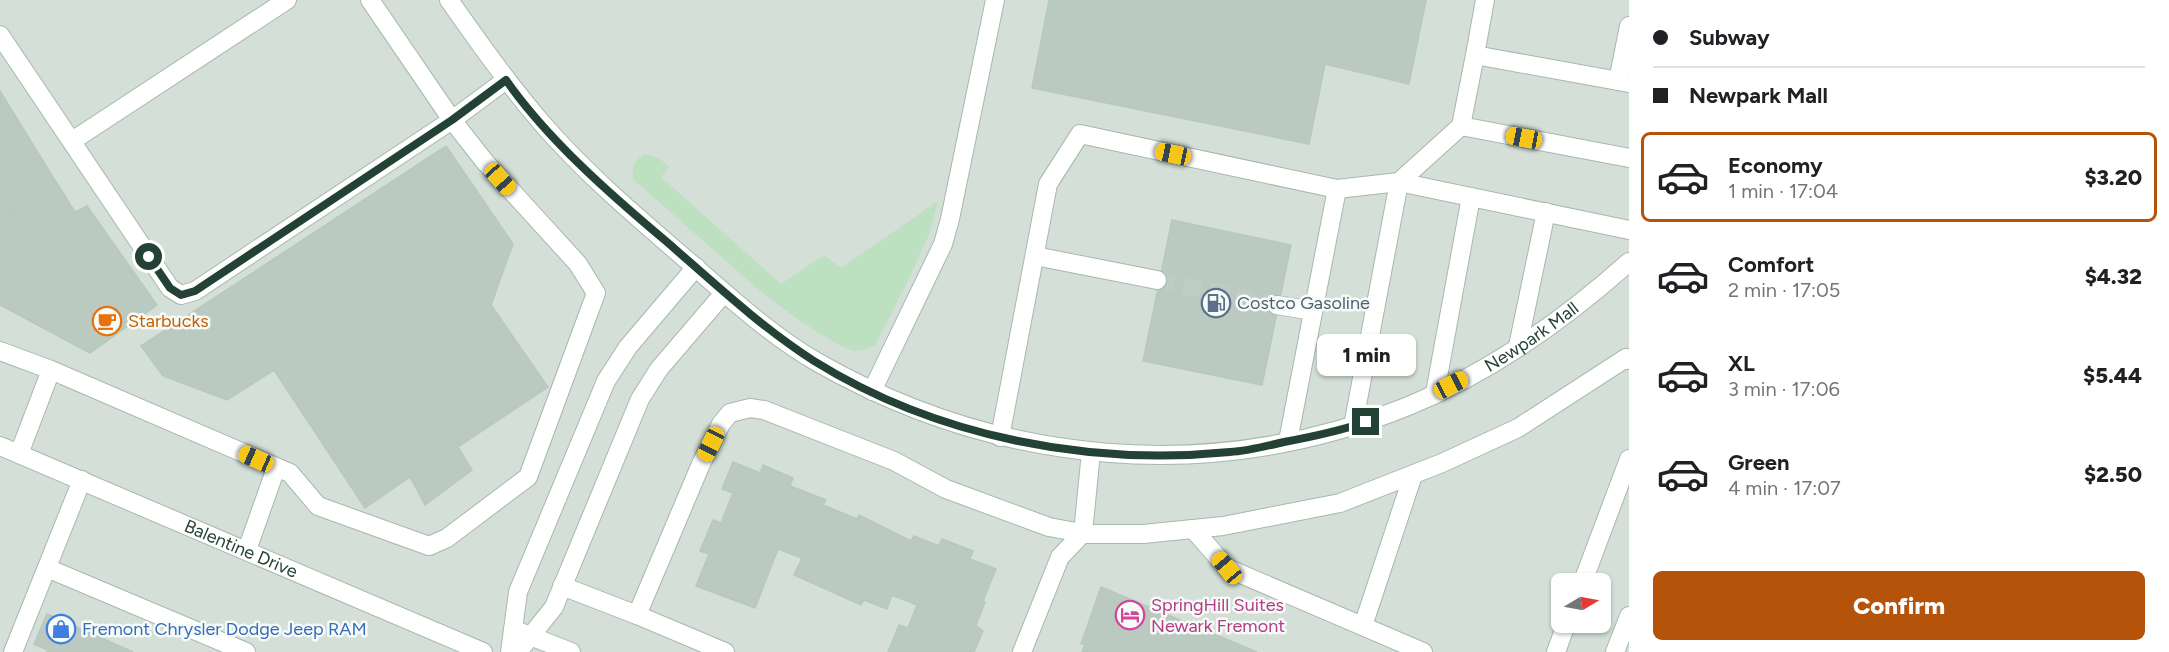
<!DOCTYPE html>
<html lang="en">
<head>
<meta charset="utf-8">
<style>
  body { margin:0; font-family:Figtree,sans-serif; background:#f6f6f6; color:#202124; height:100vh; display:flex; flex-direction:column; font-size:22px; white-space:nowrap }
  * { box-sizing:border-box; margin:0 }
  p { font-size:20px; color:#757577 }
  .icon { flex:none; width:33px; height:33px; fill:none; stroke:currentColor; stroke-width:2; stroke-linecap:round; stroke-linejoin:round }
  .map { position:relative; flex:1; overflow:hidden }
  .sheet { display:flex; flex-direction:column; background:#fff; width:540px }
  .sheet>* { flex:none }
  .top-card { display:grid; align-content:center; height:132px; padding:0 24px; background:#fff }
  .needle { width:39px; rotate:80deg }
  .buttons { position:absolute; left:1551px; top:573px; display:grid; gap:12px }
  .buttons a { display:grid; place-items:center; width:60px; height:60px; border-radius:9px; background:#fff; box-shadow:0 2px 4px #0004; font-size:30px }
  .end { position:absolute; width:27px; height:27px; margin:-14px; border:8px solid #234235; background:#fff; box-shadow:0 0 0 3px #fff }
  .from { border-radius:50% }
  .bubble { position:absolute; height:42px; border-radius:9px; background:#fff; box-shadow:0 2px 4px #0004; font-size:20px; font-weight:800; line-height:42px; text-align:center }
  .car { position:absolute; width:18px; height:36px; margin:-18px -9px; border-radius:8px; box-shadow:0 0 4px 2px #0007; background:linear-gradient(#f5c518 24%,#345 0 40%,#f5c518 0 76%,#345 0 86%,#f5c518 0) }
  .top-card b { display:flex; align-items:center; gap:21px; height:57px; font-size:22px }
  .top-card b+b { border-top:2px solid #e0e0e0 }
  .top-card i { width:15px; height:15px; background:#202124 }
  ul { padding:0; list-style:none }
  li { display:flex; align-items:center; gap:18px; height:90px; margin:0 12px 9px; padding:0 12px; border:3px solid transparent; border-radius:9px }
  li div { flex:1 }
  li b { display:block; font-size:22px }
  li em { font-style:normal; font-weight:800 }
  li.current { border-color:#b45309 }
  li>.icon { width:54px; height:54px; stroke-width:1.5 }
  .action { display:flex; gap:12px; margin-top:auto; padding:12px 24px }
  .action a { flex:1; height:69px; border-radius:9px; background:#b45309; color:#fff; font-size:24px; font-weight:800; line-height:69px; text-align:center }
  main { display:flex; flex:1; min-height:0 }
  .map>svg:first-child { display:block }
  .built { fill:#d3dfd7; fill-rule:evenodd }
  .green { fill:#bde0c1 }
  .building { fill:#bacac1; stroke:#b7c9be; stroke-width:1.5 }
  .lines { fill:none; stroke-linecap:round; stroke-linejoin:round }
  .minor-tunnel { stroke:#beccc5; stroke-width:18; stroke-dasharray:18 9; stroke-linecap:butt }
  .minor-casing { stroke:#a7b8af; stroke-width:20 }
  .minor { stroke:#fff; stroke-width:18 }
  .route { stroke:#234235; stroke-width:8 }
  .labels { text-anchor:middle; stroke-width:5; stroke-linejoin:round; paint-order:stroke }
  .service-label { font-size:18px; fill:#4e5e75; stroke:#f6fbf7; text-anchor:start }
  .food-label { font-size:18px; fill:#c56008; stroke:#f6fbf7; text-anchor:start }
  .street-label { font-size:18px; fill:#234235; stroke:#f6fbf7 }
  .hotel-label { font-size:18px; fill:#b23c85; stroke:#f6fbf7; text-anchor:start }
  .shop-label { font-size:18px; fill:#366cbe; stroke:#f6fbf7; text-anchor:start }
</style>
</head>
<body>
<main>
<div class="map">
<svg width="1629" height="652" viewBox="0 0 1629 652">
  <rect width="100%" height="100%" fill="#e5efe9"/>
  <path class="built" d="M 0,0 L 1629,0 L 1629,652 L 0,652 ZM 1562,584 L 1600,584 L 1600,622 L 1562,622 Z"/>
  <path class="green" d="M 645,154 L 659,158 L 669,167 L 661,177 L 781,284 L 824,255 L 841,268 L 938,201 L 930,232 L 908,281 L 875,345 L 866,349 L 853,351 L 835,343 L 799,320 L 766,296 L 634,180 C 630,169 635,159 645,154 Z"/>
  <g class="building">
    <polygon points="1049,0 1426,0 1409,84 1325,64 1309,144 1032,88"/>
    <polygon points="0,91 56,182 0,220"/>
    <polygon points="446,146 513,244 491,305 548,387 458,447 472,470 425,505 410,477 365,508 274,370 227,400 163,376 141,346"/>
    <polygon points="56,182 75,212 87,206 157,305 90,353 0,305 0,220"/>
    <polygon points="1172,220 1291,245 1262,385 1143,361"/>
    <polygon points="733,462 760,473 763,465 793,478 790,486 826,500 823,505 857,519 859,515 911,541 914,536 939,546 942,539 973,551 970,559 996,569 983,601 985,602 976,625 983,631 974,652 888,652 899,625 908,628 917,605 892,595 887,609 864,600 861,605 794,575 802,558 778,549 755,608 696,586 709,554 700,551 713,520 721,523 733,493 722,489"/>
    <polygon points="1101,587 1257,652 1082,652 1085,644 1081,644"/>
    <polygon points="47,614 133,652 47,652 48,650 34,644"/>
  </g>
  <g class="lines">
    <polyline class="minor-tunnel" points="1157,280 1277,305"/>
    <g class="minor-casing">
      <g id="minor">
        <polyline points="370,0 452,120 506,80"/>
        <path id="s1" d="M 449,0 C 480,44 511,88 547,129 C 586,173 630,211 674,249 C 720,288 765,332 817,362 C 999,466 1211,485 1406,407 C 1487,374 1564,320 1629,262"/>
        <polyline points="1485,0 1475,55 1629,83"/>
        <polyline points="0,35 170,288 181,295 195,291 452,120 485,162 578,264 596,293 528,477 447,538 429,546 318,506 290,473 51,370"/>
        <polyline points="1618,81 1629,26"/>
        <polyline points="1461,126 1629,158"/>
        <polyline points="72,141 287,0"/>
        <polyline points="1337,189 1399,182 1461,126 1475,55"/>
        <polyline points="1035,256 1157,280"/>
        <polyline points="1277,305 1313,311"/>
        <polyline points="1518,346 1546,212"/>
        <polyline points="0,351 51,370 19,454"/>
        <polyline points="872,391 943,244 950,219 995,0"/>
        <polyline points="1435,393 1471,197"/>
        <polyline points="1353,426 1399,182 1629,230"/>
        <polyline points="1000,437 1048,184 1080,134 1337,189 1288,441"/>
        <path id="s2" d="M 0,446 L 483,652"/>
        <polyline points="1193,529 1227,568 1423,652"/>
        <polyline points="247,550 276,468"/>
        <polyline points="47,568 246,652"/>
        <polyline points="1582,584 1629,459"/>
        <polyline points="562,586 637,615"/>
        <polyline points="1363,626 1413,475"/>
        <polyline points="520,632 571,652"/>
        <polyline points="13,652 82,480"/>
        <polyline points="510,652 518,592 606,381 628,347 696,267"/>
        <polyline points="518,652 554,607 640,399 659,369 724,293"/>
        <polyline points="725,652 637,615 701,464 721,424 730,413 750,408 764,410 894,461 946,489 1049,527 1087,534 1143,534 1223,526 1340,503 1442,463 1518,428 1626,358 1629,360"/>
        <polyline points="1022,652 1060,557 1083,533 1091,452"/>
        <polyline points="1556,652 1567,622"/>
        <polyline points="1615,652 1629,616"/>
      </g>
    </g>
    <use href="#minor" class="minor"/>
  </g>
  <g class="lines">
    <path class="route" d="M 149,257 L 170,288 L 181,295 L 195,291 L 452,120 L 506,80 C 548,140 611,195 667,242 C 714,283 761,327 814,361 C 936,437 1088,466 1230,452 C 1248,451 1266,446 1284,442 C 1311,437 1339,431 1366,422"/>
  </g>
  <defs>
    <g id="fuel-ring" transform="scale(1.5)"><circle r="9.5" fill="#f6fbf7" stroke="#5c6f8a" stroke-width="1.5"/><path d="M-5.5-6h7V0h2V4h1.3V-2.5L3-4.5l.8-.8L6-3V5H2.5V1h-1V6h-7ZM-4.2-4.7v3.2H.2V-4.7Z" fill="#5c6f8a"/></g>
    <g id="cafe-ring" transform="scale(1.5)"><circle r="9.5" fill="#f6fbf7" stroke="#e8710a" stroke-width="1.5"/><path d="M-5.5-4.5H6V0H3Q3 3.5 0 3.5H-2.5Q-5.5 3.5-5.5 0ZM3-3.2v2h1.7v-2ZM-6 4.5H4V6H-6Z" fill="#e8710a"/></g>
    <g id="hotel-ring" transform="scale(1.5)"><circle r="9.5" fill="#f6fbf7" stroke="#d1479c" stroke-width="1.5"/><path d="M-6-4.5h1.5V1H6V5H4.5V3h-9V5H-6ZM-4 0a1.8 1.8 0 1 1 3.6 0ZM.5 0V-2.5h3Q6-2.5 6 0Z" fill="#d1479c"/></g>
    <g id="shop-ring" transform="scale(1.5)"><circle r="9.5" fill="#f6fbf7" stroke="#3f7fe0" stroke-width="1.5"/><path d="M-5-2.5h2.3a2.7 3.5 0 0 1 5.4 0H5L5.5 6h-11ZM-1.5-2.5h3a1.5 2.3 0 0 0-3 0Z" fill="#3f7fe0"/></g>
  </defs>
  <g fill-rule="evenodd">
    <use href="#fuel-ring" x="1216" y="303"/>
    <use href="#cafe-ring" x="107" y="321"/>
    <use href="#hotel-ring" x="1130" y="615"/>
    <use href="#shop-ring" x="61" y="629"/>
  </g>
  <g class="labels">
    <g class="service-label">
      <text x="1237" y="309">Costco Gasoline</text>
    </g>
    <g class="food-label">
      <text x="128" y="327">Starbucks</text>
    </g>
    <g class="street-label">
      <text dy="6" stroke="none"><textPath href="#s1" startOffset="1275">Newpark Mall</textPath></text>
      <text dy="6" stroke="none"><textPath href="#s2" startOffset="262">Balentine Drive</textPath></text>
    </g>
    <g class="hotel-label">
      <text x="1151" y="611">SpringHill Suites<tspan x="1151" dy="21">Newark Fremont</tspan></text>
    </g>
    <g class="shop-label">
      <text x="82" y="635">Fremont Chrysler Dodge Jeep RAM</text>
    </g>
  </g>
</svg>
<div class="buttons">
<a><svg class="needle" viewBox="-14 -14 28 28"><path d="M0-13l5 13h-10z" fill="#e53935"/><path d="M0 13l5-13h-10z" fill="#757577"/></svg></a>
</div>
<i class="end from" style="left:149px;top:257px"></i>
<i class="end" style="left:1366px;top:422px"></i>
<div class="bubble" style="left:1317px;top:334px;width:99px">1 min</div>
<i class="car" style="left:1524px;top:138px;rotate:281deg"></i>
<i class="car" style="left:1173px;top:154px;rotate:282deg"></i>
<i class="car" style="left:500px;top:179px;rotate:138deg"></i>
<i class="car" style="left:1451px;top:385px;rotate:62deg"></i>
<i class="car" style="left:711px;top:444px;rotate:206deg"></i>
<i class="car" style="left:256px;top:459px;rotate:294deg"></i>
<i class="car" style="left:1227px;top:568px;rotate:320deg"></i>
</div>
<section class="sheet">
<div class="top-card">
<b><i class="from"></i>Subway</b>
<b><i></i>Newpark Mall</b>
</div>
<ul>
<li class="current"><svg class="icon" aria-label="car" viewBox="0 0 24 24"><path d="M5 17H2v-5l4-1 3-4h7l3 4 3 1v5h-3M9 17h6M6 11h13"/><circle cx="7" cy="17" r="2"/><circle cx="17" cy="17" r="2"/></svg><div><b>Economy</b><p>1 min · 17:04</p></div><em>$3.20</em></li>
<li><svg class="icon" aria-label="car" viewBox="0 0 24 24"><path d="M5 17H2v-5l4-1 3-4h7l3 4 3 1v5h-3M9 17h6M6 11h13"/><circle cx="7" cy="17" r="2"/><circle cx="17" cy="17" r="2"/></svg><div><b>Comfort</b><p>2 min · 17:05</p></div><em>$4.32</em></li>
<li><svg class="icon" aria-label="car" viewBox="0 0 24 24"><path d="M5 17H2v-5l4-1 3-4h7l3 4 3 1v5h-3M9 17h6M6 11h13"/><circle cx="7" cy="17" r="2"/><circle cx="17" cy="17" r="2"/></svg><div><b>XL</b><p>3 min · 17:06</p></div><em>$5.44</em></li>
<li><svg class="icon" aria-label="car" viewBox="0 0 24 24"><path d="M5 17H2v-5l4-1 3-4h7l3 4 3 1v5h-3M9 17h6M6 11h13"/><circle cx="7" cy="17" r="2"/><circle cx="17" cy="17" r="2"/></svg><div><b>Green</b><p>4 min · 17:07</p></div><em>$2.50</em></li>
</ul>
<div class="action"><a>Confirm</a></div>
</section>
</main>
</body>
</html>
